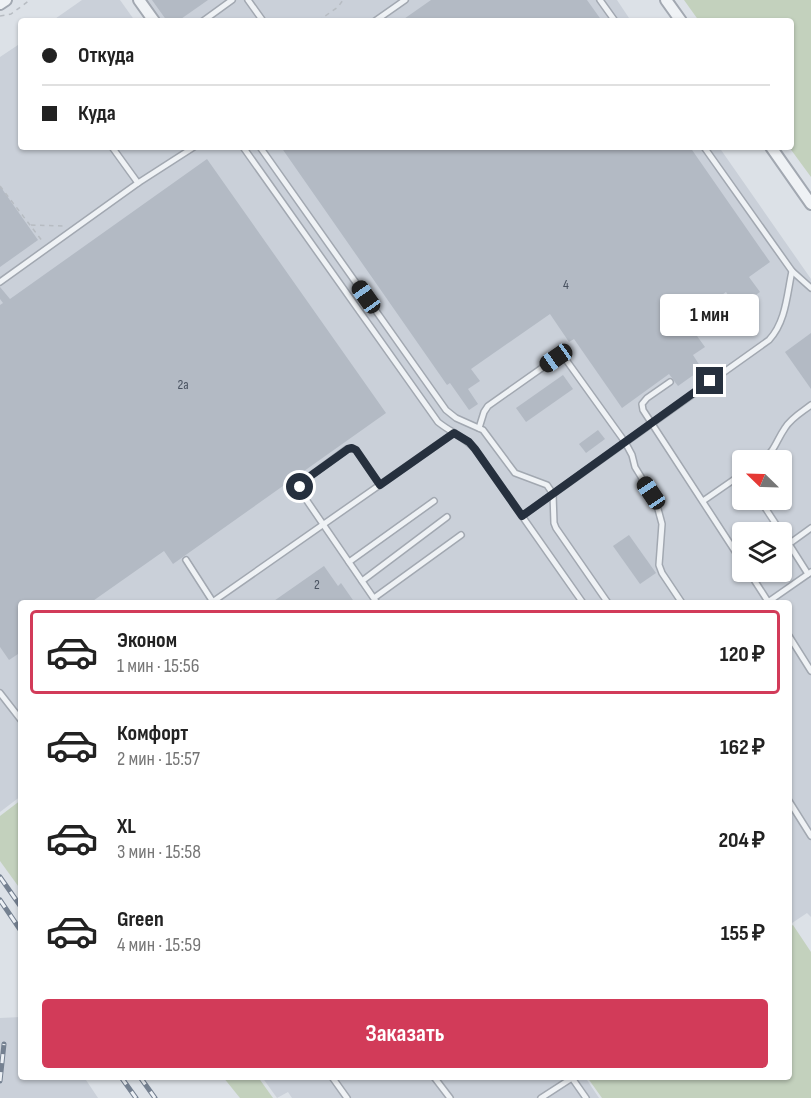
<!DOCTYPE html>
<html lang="ru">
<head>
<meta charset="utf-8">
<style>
  body { margin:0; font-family:"Sofia Sans Condensed",sans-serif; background:#f2f2f2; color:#222; height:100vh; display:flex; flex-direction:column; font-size:22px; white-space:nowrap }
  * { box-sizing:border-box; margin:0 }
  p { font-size:20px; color:#767676 }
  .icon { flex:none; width:33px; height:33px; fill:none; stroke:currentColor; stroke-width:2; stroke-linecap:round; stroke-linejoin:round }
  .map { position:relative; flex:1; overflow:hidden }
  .drawer { position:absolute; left:18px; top:600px; width:774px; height:480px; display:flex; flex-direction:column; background:#fff; border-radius:6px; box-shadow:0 2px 4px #0004 }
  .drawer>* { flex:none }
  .guide { position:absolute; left:18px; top:18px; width:776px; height:132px; border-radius:6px; box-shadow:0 2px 4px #0004; display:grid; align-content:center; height:132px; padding:0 24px; background:#fff }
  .needle { width:39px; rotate:293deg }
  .controls { position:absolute; left:732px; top:450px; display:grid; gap:12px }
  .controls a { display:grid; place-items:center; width:60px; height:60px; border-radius:6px; background:#fff; box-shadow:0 2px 4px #0004; font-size:30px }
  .end { position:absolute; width:27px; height:27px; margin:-14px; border:8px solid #26303e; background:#fff; box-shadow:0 0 0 3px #fff }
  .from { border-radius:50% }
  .bubble { position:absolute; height:42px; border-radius:6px; background:#fff; box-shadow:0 2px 4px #0004; font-size:20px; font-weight:700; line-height:42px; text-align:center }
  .car { position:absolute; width:18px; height:36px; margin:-18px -9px; border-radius:8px; box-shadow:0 0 4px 2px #0007; background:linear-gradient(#222 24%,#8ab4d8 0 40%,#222 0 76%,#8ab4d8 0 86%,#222 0) }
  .guide b { display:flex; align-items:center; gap:21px; height:57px; font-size:22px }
  .guide b+b { border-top:2px solid #e0e0e0 }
  .guide i { width:15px; height:15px; background:#222 }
  ul { padding:10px 0 0; list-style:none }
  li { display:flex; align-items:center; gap:18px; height:84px; margin:0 12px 9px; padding:0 12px; border:3px solid transparent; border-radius:6px }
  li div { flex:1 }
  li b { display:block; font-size:22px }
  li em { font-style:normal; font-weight:700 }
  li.current { border-color:#d23b59 }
  li>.icon { width:54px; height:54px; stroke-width:1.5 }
  .primary-button { display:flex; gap:12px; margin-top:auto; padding:12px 24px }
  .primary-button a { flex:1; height:69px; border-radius:6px; background:#d23b59; color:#fff; font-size:24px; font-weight:700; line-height:69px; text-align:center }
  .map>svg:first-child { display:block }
  .built { fill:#cad0d9; fill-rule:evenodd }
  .green { fill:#c3d1bd }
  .building { fill:#b3bac4 }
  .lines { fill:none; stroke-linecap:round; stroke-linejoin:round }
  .lane-casing { stroke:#a2a8b1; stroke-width:8 }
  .street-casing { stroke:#a2a8b1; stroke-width:14 }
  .path { stroke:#b7bcc2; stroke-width:1.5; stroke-dasharray:4.5 4.5; stroke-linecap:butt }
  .lane { stroke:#eff2f5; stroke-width:5 }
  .street { stroke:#eff2f5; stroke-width:10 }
  .rail-casing { stroke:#758191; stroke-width:5 }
  .rail { stroke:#ecf0f5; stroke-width:3; stroke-dasharray:9; stroke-linecap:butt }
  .route { stroke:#26303e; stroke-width:8 }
  .labels { text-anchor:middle; stroke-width:4.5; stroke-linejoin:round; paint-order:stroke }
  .number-label { font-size:14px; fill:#495260 }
</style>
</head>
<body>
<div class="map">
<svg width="811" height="1098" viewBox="0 0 811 1098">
  <rect width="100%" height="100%" fill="#dce1e7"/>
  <g class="built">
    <polygon points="82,0 120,0 135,21 52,21"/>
    <polygon points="146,0 617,0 631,21 161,21"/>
    <path d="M 21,43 L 21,147 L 719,147 L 811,279 L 811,917 L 807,913 L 789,925 L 789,603 L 21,603 L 21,796 L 0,812 L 0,57 ZM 742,460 L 782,460 L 782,500 L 742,500 ZM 742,532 L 782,532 L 782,572 L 742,572 Z"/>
    <polygon points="21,1017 21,1077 84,1077 98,1098 0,1098 0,1018"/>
    <polygon points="262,1077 585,1077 599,1098 292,1098 288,1092 277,1098"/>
  </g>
  <g class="green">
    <polygon points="684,0 811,0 811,177 789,147 790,147 790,21 699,21"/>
    <polygon points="21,800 21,890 0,861 0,816"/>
    <polygon points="793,925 811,952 811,1098 602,1098 587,1077 789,1077 789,927"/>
    <polygon points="223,1077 258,1077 273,1098 240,1098"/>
  </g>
  <g class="building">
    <polygon points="152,0 208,0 178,21 167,21"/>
    <polygon points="431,0 587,0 602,21 401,21"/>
    <polygon points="281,147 690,147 770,262 749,277 760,292 737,308 726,292 691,317 697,325 692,329 705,347 693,355 702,369 678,386 669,374 622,408 574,339 569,342 550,314 471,369 480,381 468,389 478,404 469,410 450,383 447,385"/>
    <polygon points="207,159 386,413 173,564 164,551 90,603 21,603 21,652 9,660 0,647 0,305 3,303 0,299 0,287 10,299"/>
    <polygon points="0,186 38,240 0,267"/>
    <polygon points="811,333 811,389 785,352"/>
    <polygon points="563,375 573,389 526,422 516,408"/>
    <polygon points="598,430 605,439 586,453 579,444"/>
    <polygon points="629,535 656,573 640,584 613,546"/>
    <polygon points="324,566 338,586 341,583 355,603 271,603"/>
  </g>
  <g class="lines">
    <g class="lane-casing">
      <g id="lane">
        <polyline points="248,0 263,21"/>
        <polyline points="600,0 615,21"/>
        <polyline points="203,21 232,0"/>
        <polyline points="375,21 405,0"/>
        <polyline points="112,147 138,183 194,147"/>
        <path d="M 243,147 L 438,422 C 450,432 465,437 475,449 L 583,603"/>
        <polyline points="260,147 446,410 456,418 483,430 515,473 547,485 553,494 554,523 556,528 608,603"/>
        <polyline points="792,271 811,288"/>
        <polyline points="0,282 138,183"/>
        <polyline points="670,382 647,398 642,404 643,410 742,562"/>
        <polyline points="479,428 484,412 488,406 556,358 561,356 564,357 625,442 632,455 635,467 651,493 658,509 662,524 659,565 662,573 682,603"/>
        <path d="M 763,460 C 776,449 776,441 785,428 C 791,418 802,412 811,405"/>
        <polyline points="760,500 781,532"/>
        <polyline points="703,501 742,474"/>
        <path d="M 522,516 L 769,340 C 786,322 787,294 792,271 L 704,147"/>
        <polyline points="782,533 808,574"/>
        <polyline points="782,549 811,528"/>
        <polyline points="186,560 213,602"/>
        <polyline points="349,562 434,501"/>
        <polyline points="749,572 769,603"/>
        <polyline points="362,581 447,517"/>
        <polyline points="374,598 461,535"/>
        <polyline points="768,602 811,572"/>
        <polyline points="211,603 454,433"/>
        <polyline points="377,603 303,495 300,487 302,482 347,449 352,448 356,450 380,485"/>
        <polyline points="789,636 811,671"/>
        <polyline points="0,693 21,720"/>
        <polyline points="789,801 811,836"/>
        <polyline points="332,1077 347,1098"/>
        <polyline points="434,1077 450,1098"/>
        <polyline points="541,1098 572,1078 586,1098"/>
      </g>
    </g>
    <g class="street-casing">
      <g id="street">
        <polyline points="139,0 154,21"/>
        <polyline points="666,0 681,21"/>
        <polyline points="0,4 6,0"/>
        <polyline points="771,147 811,204"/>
      </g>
    </g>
    <g class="path">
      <polyline points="0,16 11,14 30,0"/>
      <polyline points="318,21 338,7 343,0"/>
      <polyline points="0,186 43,242"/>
      <polyline points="31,225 65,226"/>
    </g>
    <use href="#lane" class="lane"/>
    <use href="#street" class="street"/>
    <g class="rail-casing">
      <g id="rail">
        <polyline points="0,877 21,907"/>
        <polyline points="0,900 21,931"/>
        <polyline points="121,1077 136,1098"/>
        <polyline points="140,1077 155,1098"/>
        <polyline points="0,1081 4,1044"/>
      </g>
    </g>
    <use href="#rail" class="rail"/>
  </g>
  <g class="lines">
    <polyline class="route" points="300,487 302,482 348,449 352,448 356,450 380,485 454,433 469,442 475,449 522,516 710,381"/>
  </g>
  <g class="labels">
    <g class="number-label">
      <text x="566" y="289">4</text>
      <text x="183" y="389">2а</text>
      <text x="317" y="589">2</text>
    </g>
  </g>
</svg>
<div class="controls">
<a><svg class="needle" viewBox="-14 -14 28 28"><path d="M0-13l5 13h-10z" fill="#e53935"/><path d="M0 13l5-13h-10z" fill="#767676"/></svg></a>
<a><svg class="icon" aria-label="layers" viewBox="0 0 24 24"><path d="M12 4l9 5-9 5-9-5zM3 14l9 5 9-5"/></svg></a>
</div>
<i class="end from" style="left:300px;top:487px"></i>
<i class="end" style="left:710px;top:381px"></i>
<div class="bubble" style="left:660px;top:294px;width:99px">1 мин</div>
<i class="car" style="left:366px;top:297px;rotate:325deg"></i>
<i class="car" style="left:556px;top:358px;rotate:235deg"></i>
<i class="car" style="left:651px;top:493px;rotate:326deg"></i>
<div class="guide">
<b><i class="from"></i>Откуда</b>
<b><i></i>Куда</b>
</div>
<section class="drawer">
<ul>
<li class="current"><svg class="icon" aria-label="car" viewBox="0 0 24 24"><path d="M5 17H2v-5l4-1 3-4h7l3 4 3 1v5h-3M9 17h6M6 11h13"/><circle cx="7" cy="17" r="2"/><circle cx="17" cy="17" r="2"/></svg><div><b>Эконом</b><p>1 мин · 15:56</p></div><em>120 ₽</em></li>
<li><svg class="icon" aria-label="car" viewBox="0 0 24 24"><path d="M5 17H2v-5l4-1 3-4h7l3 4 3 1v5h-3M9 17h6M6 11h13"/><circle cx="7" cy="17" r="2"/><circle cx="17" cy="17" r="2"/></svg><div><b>Комфорт</b><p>2 мин · 15:57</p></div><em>162 ₽</em></li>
<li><svg class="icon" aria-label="car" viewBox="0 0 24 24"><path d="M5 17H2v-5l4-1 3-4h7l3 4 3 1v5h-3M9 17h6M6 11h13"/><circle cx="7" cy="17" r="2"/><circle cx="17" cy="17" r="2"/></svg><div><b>XL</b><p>3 мин · 15:58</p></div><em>204 ₽</em></li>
<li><svg class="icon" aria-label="car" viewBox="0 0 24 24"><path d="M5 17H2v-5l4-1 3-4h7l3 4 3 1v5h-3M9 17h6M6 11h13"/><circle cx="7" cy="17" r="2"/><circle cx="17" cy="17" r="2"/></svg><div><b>Green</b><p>4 мин · 15:59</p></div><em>155 ₽</em></li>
</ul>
<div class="primary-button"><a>Заказать</a></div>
</section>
</div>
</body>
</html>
